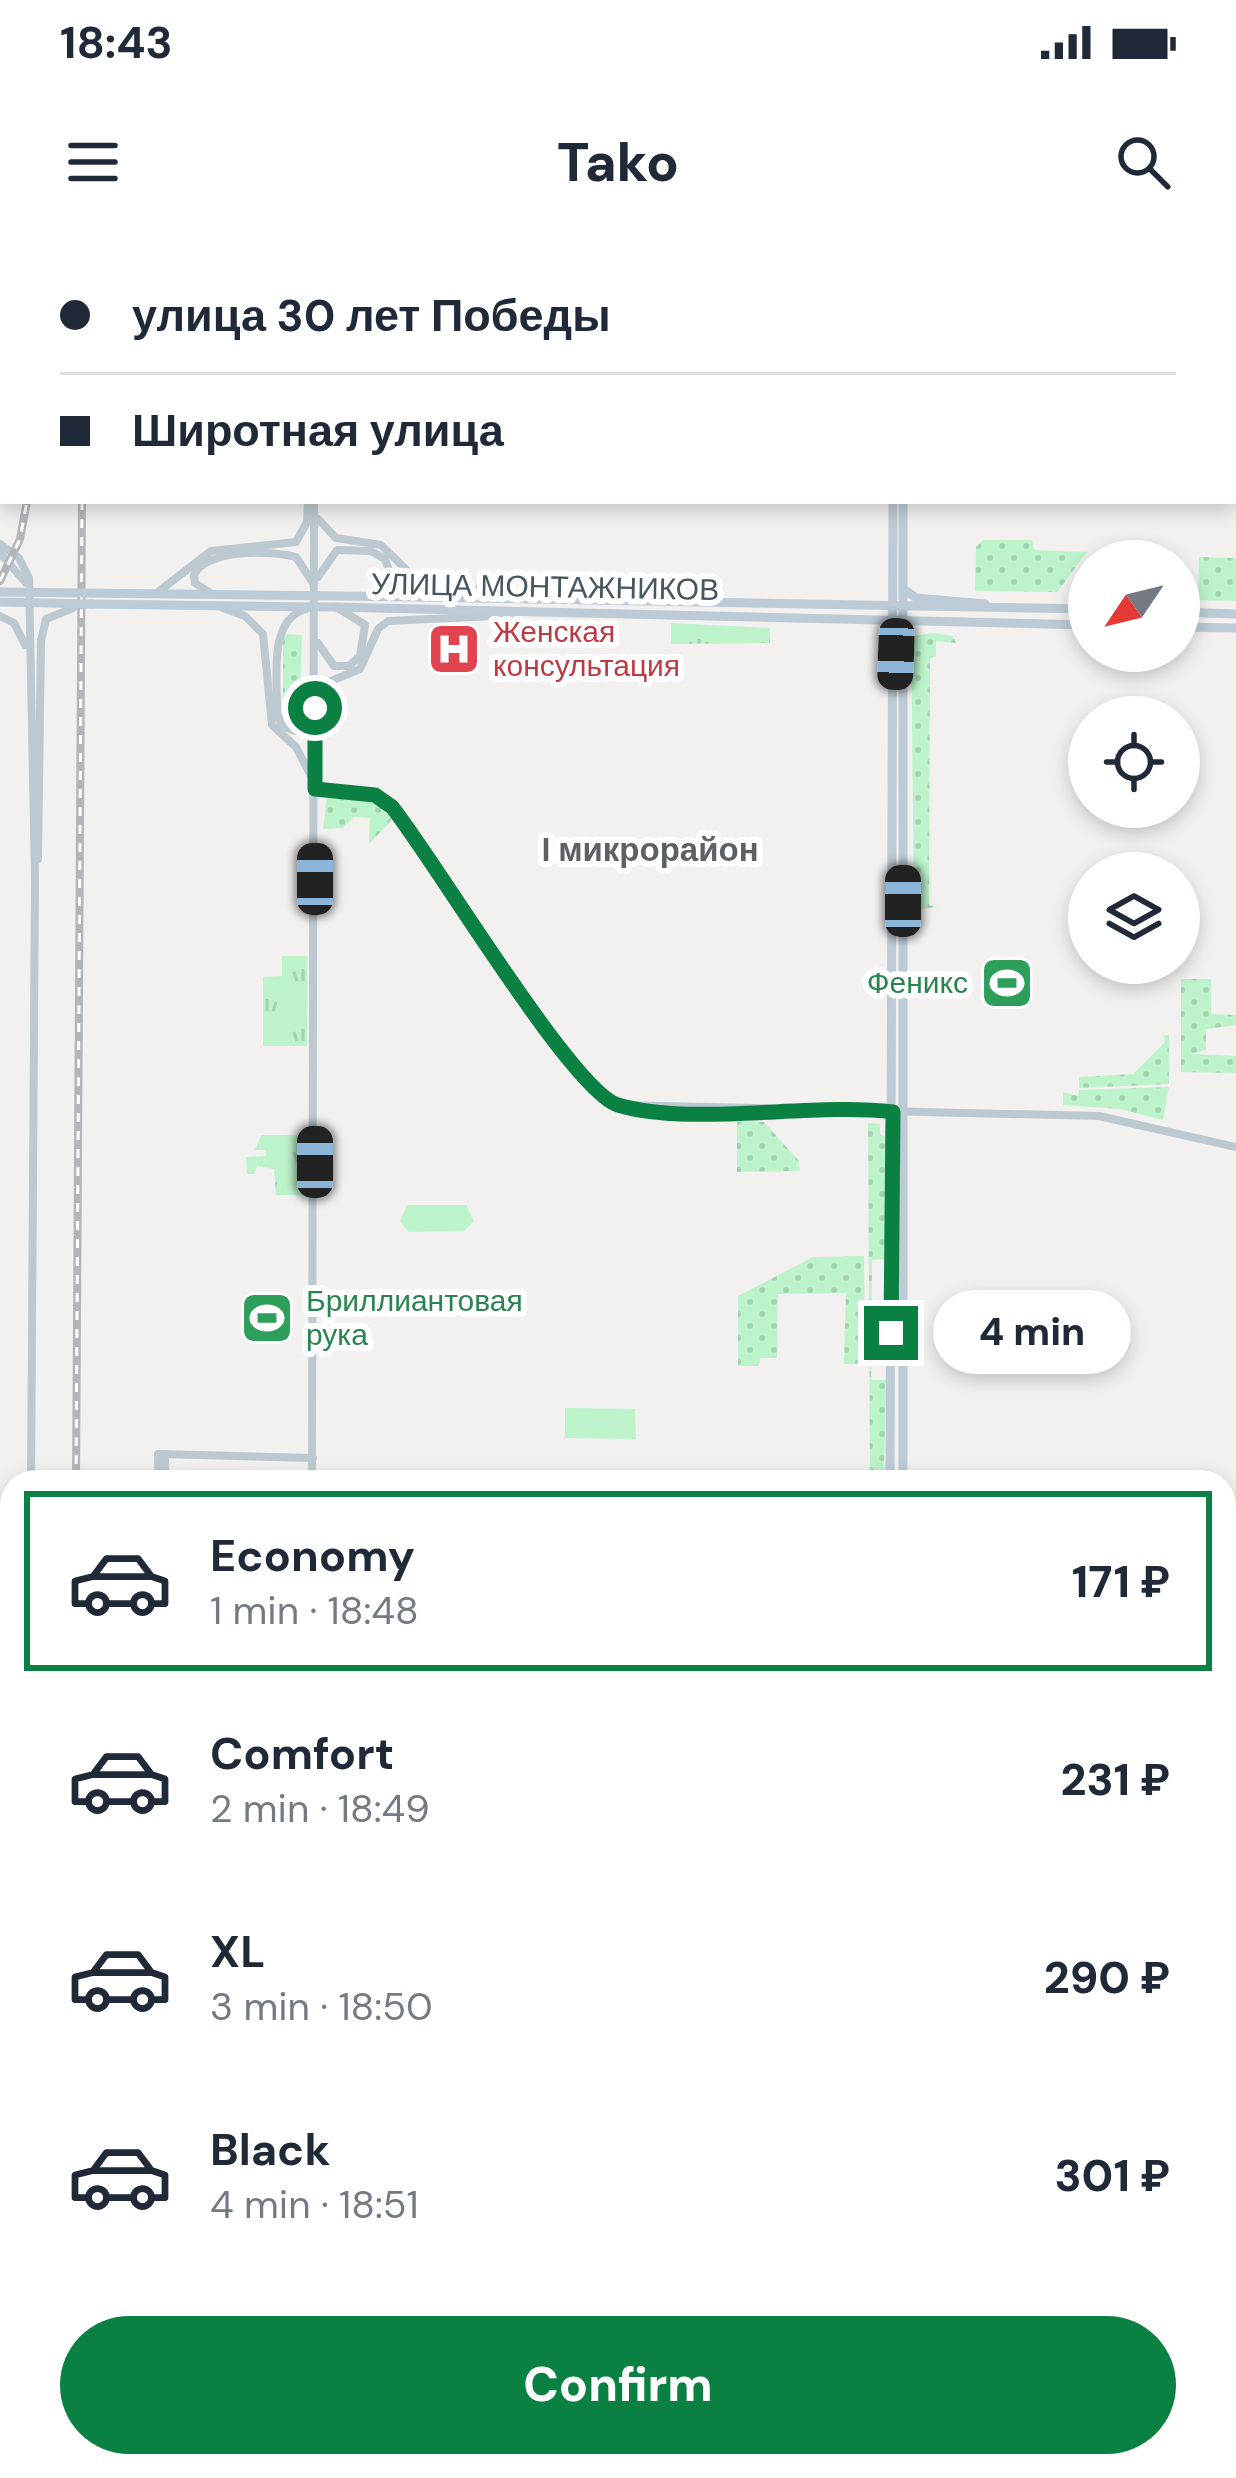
<!DOCTYPE html>
<html lang="en">
<head>
<meta charset="utf-8">
<style>
  body { margin:0; font-family:"DM Sans",sans-serif; background:#f2f2f3; color:#1f2937; height:100vh; display:flex; flex-direction:column; font-size:45px; white-space:nowrap }
  * { box-sizing:border-box; margin:0 }
  p { font-size:39px; color:#747a83 }
  .icon { flex:none; width:66px; height:66px; fill:none; stroke:currentColor; stroke-width:2; stroke-linecap:round; stroke-linejoin:round }
  .map { position:relative; flex:1; overflow:hidden }
  .sheet { position:absolute; left:0px; top:1230px; width:1236px; height:1008px; display:flex; flex-direction:column; background:#fff; border-radius:36px 36px 0 0; box-shadow:0 6px 18px #0003 }
  .sheet>* { flex:none }
  .top-card { position:absolute; left:0px; top:0px; width:1236px; height:264px; box-shadow:0 6px 18px #0003; display:grid; align-content:center; height:264px; padding:0 60px; background:#fff }
  .needle { width:78px; rotate:235deg }
  .tools { position:absolute; left:1068px; top:300px; display:grid; gap:24px }
  .tools a { display:grid; place-items:center; width:132px; height:132px; border-radius:50%; background:#fff; box-shadow:0 6px 18px #0003; font-size:60px }
  .end { position:absolute; width:54px; height:54px; margin:-27px; border:15px solid #0b8043; background:#fff; box-shadow:0 0 0 6px #fff }
  .from { border-radius:50% }
  .bubble { position:absolute; height:84px; border-radius:42px; background:#fff; box-shadow:0 6px 18px #0003; font-size:39px; font-weight:800; line-height:84px; text-align:center }
  .car { position:absolute; width:36px; height:72px; margin:-36px -18px; border-radius:15px; box-shadow:0 0 9px 3px #0007; background:linear-gradient(#222 24%,#8ab4d8 0 40%,#222 0 76%,#8ab4d8 0 86%,#222 0) }
  .top-card b { display:flex; align-items:center; gap:42px; height:114px; font-size:45px }
  .top-card b+b { border-top:3px solid #e0e1e3 }
  .top-card i { width:30px; height:30px; background:#1f2937 }
  ul { padding:21px 0 0; list-style:none }
  li { display:flex; align-items:center; gap:36px; height:180px; margin:0 24px 18px; padding:0 36px; border:6px solid transparent; border-radius:0px }
  li div { flex:1 }
  li b { display:block; font-size:45px }
  li em { font-style:normal; font-weight:800 }
  li.current { border-color:#0b8043 }
  li>.icon { width:108px; height:108px; stroke-width:1.5 }
  .primary-button { display:flex; gap:24px; margin-top:auto; padding:24px 60px }
  .primary-button a { flex:1; height:138px; border-radius:72px; background:#0b8043; color:#fff; font-size:48px; font-weight:800; line-height:138px; text-align:center }
  .status { display:flex; justify-content:space-between; align-items:center; height:84px; padding:0 60px; background:#fff; direction:ltr }
  .status svg { height:33px; fill:currentColor }
  header { display:flex; justify-content:space-between; align-items:center; height:156px; padding:0 60px; background:#fff; font-size:54px; font-weight:800 }
  .map>svg:first-child { display:block }
  .grass { fill:url(#grass-dots) }
  .park { fill:url(#park-tufts) }
  .pitch { fill:#bcf3cb }
  .lines { fill:none; stroke-linecap:round; stroke-linejoin:round }
  .tertiary { stroke:#bdc9d0; stroke-width:8 }
  .secondary { stroke:#bccbd5; stroke-width:9 }
  .rail-casing { stroke:#b2b6bb; stroke-width:8 }
  .rail { stroke:#fff; stroke-width:3; stroke-dasharray:9; stroke-linecap:butt }
  .tertiary-bridge { stroke:#bdc9d0; stroke-width:8 }
  .secondary-bridge { stroke:#bccbd5; stroke-width:9 }
  .route { stroke:#0b8043; stroke-width:15 }
  .labels { text-anchor:middle; stroke-width:12; stroke-linejoin:round; paint-order:stroke }
  .street-label { font-size:30px; fill:#46565f; stroke:#fff }
  .health-label { font-size:30px; fill:#be3a42; stroke:#fff; text-anchor:start }
  .leisure-label { font-size:30px; fill:#27864d; stroke:#fff; text-anchor:end }
  .neighbourhood-label { font-size:33px; font-weight:bold; fill:#5c6166; stroke:#fff }
</style>
</head>
<body>
<div class="status"><b>18:43</b><svg viewBox="0 0 49 12"><path d="M0 12V9h3v3zM5 12V6h3v6zM10 12V3h3v9zM15 12V0h3v12zM26 1h20v11H26zM47 4h2v5h-2z"/></svg></div>
<header><svg class="icon" aria-label="menu" viewBox="0 0 24 24"><path d="M4 6h16M4 12h16M4 18h16"/></svg>Tako<svg class="icon" aria-label="search" viewBox="0 0 24 24"><circle cx="10" cy="10" r="6"/><path d="M15 15l6 6"/></svg></header>
<div class="map">
<svg width="1236" height="2238" viewBox="0 0 1236 2238">
  <defs>
    <pattern id="grass-dots" width="8" height="8" patternUnits="userSpaceOnUse" patternTransform="scale(3)"><rect width="8" height="8" fill="#bcf3cb"/><path d="M2 2h.1M6 6h.1" fill="none" stroke="#a3d2b1" stroke-width="1.8" stroke-linecap="round"/></pattern>
    <pattern id="park-tufts" width="24" height="20" patternUnits="userSpaceOnUse" patternTransform="scale(3)"><rect width="24" height="20" fill="#bcf3cb"/><path d="M3 7l-1-3M5 7V3M7 7l1-3M15 17l-1-3M17 17v-4M19 17l1-3" fill="none" stroke="#a3d2b1"/></pattern>
  </defs>
  <rect width="100%" height="100%" fill="#f3f0f0"/>
  <g class="grass">
    <polygon points="983,300 1032,300 1034,310 1087,312 1057,352 975,351 976,307"/>
    <polygon points="1199,317 1236,318 1236,361 1198,360"/>
    <polygon points="935,393 953,396 956,403 936,401 936,416 930,419 929,665 938,667 919,669 914,664 911,396"/>
    <polygon points="283,394 302,395 300,457 307,458 305,481 297,488 283,479"/>
    <polygon points="327,556 373,559 392,580 369,604 370,578 354,577 343,588 323,589"/>
    <polygon points="1181,739 1211,739 1211,774 1236,775 1236,785 1206,789 1206,810 1190,814 1236,816 1236,833 1181,832"/>
    <polygon points="1164,795 1169,795 1169,844 1079,848 1079,837 1133,834 1165,802"/>
    <polygon points="1169,847 1163,880 1120,869 1063,865 1063,852 1078,856 1079,850"/>
    <polygon points="737,882 764,882 799,921 799,931 737,932"/>
    <polygon points="868,883 880,884 880,894 887,897 887,1019 872,1020 871,1140 886,1140 884,1233 879,1241 870,1241"/>
    <polygon points="864,1016 865,1124 844,1124 846,1053 778,1054 777,1118 760,1118 759,1126 738,1126 738,1056 813,1017"/>
  </g>
  <g class="park">
    <polygon points="671,383 770,388 770,403 671,404"/>
    <polygon points="282,716 307,716 307,806 263,806 263,737 282,736"/>
    <polygon points="261,895 305,895 305,955 276,955 274,929 257,926 255,934 247,934 246,917 266,916 266,910 255,910"/>
  </g>
  <g class="pitch">
    <polygon points="407,965 466,965 474,981 464,991 409,992 400,981"/>
    <polygon points="565,1168 635,1169 636,1199 565,1198"/>
  </g>
  <g class="lines">
    <g class="tertiary">
      <polyline points="567,0 570,3"/>
      <polyline points="315,3 316,0"/>
      <polyline points="318,279 336,298 381,305 420,343 534,356"/>
      <polyline points="0,304 19,318 29,338 35,638 31,1242"/>
      <polyline points="0,313 26,343"/>
      <polyline points="318,337 337,310 371,311 385,319 391,336 368,356"/>
      <polyline points="158,352 211,311 296,302 307,282 308,261"/>
      <path d="M 212,354 L 195,343 L 194,335 C 207,309 270,310 296,317 L 313,343"/>
      <polyline points="223,368 245,376 263,394 272,485 296,507 311,536"/>
      <path d="M 306,369 C 267,380 278,441 277,473 L 282,486 L 295,491 L 313,475"/>
      <polyline points="0,376 14,383 25,405"/>
      <polyline points="318,403 334,426 349,426 360,416 365,385 338,368"/>
      <polyline points="318,463 331,441 360,429 378,389 388,381 515,375"/>
      <polyline points="315,549 375,555 392,567 582,836 617,865 1099,876 1236,907"/>
      <polyline points="38,619 41,401"/>
      <polyline points="158,1242 158,1214 313,1218"/>
      <polyline points="165,1242 165,1214"/>
      <polyline points="312,1242 314,261"/>
      <polyline points="0,1419 12,1419"/>
      <polyline points="1224,2015 1236,2015"/>
      <polyline points="25,2238 25,2226"/>
      <polyline points="281,2238 281,2226"/>
      <polyline points="636,2238 644,2226"/>
    </g>
    <g class="secondary">
      <polyline points="890,3 890,0"/>
      <polyline points="899,3 899,0"/>
      <polyline points="903,261 903,1242"/>
      <polyline points="904,349 916,358 985,364"/>
      <polyline points="419,357 1089,369"/>
      <polyline points="91,364 312,367"/>
      <polyline points="335,367 1089,385"/>
      <polyline points="1179,372 1236,374"/>
      <polyline points="1179,387 1236,388"/>
      <polyline points="890,1242 893,261"/>
      <polyline points="1224,1453 1236,1453"/>
      <polyline points="0,1456 12,1456"/>
      <polyline points="0,1464 12,1465"/>
      <polyline points="1224,1467 1236,1466"/>
      <polyline points="1027,2226 1030,2238"/>
      <polyline points="1040,2226 1042,2238"/>
    </g>
    <g class="rail-casing">
      <g id="rail">
        <polyline points="25,0 25,3"/>
        <polyline points="78,0 78,3"/>
        <polyline points="0,341 20,299 27,261"/>
        <polyline points="76,1242 82,261"/>
        <polyline points="72,2238 72,2226"/>
      </g>
    </g>
    <use href="#rail" class="rail"/>
    <polyline class="tertiary-bridge" points="41,401 46,379 73,368"/>
    <g class="secondary-bridge">
      <polyline points="0,352 419,357"/>
      <polyline points="0,362 91,364"/>
      <polyline points="312,367 335,367"/>
    </g>
  </g>
  <g class="lines">
    <path class="route" d="M 315,468 L 315,549 L 375,555 L 392,567 C 434,619 572,851 618,865 C 691,887 813,862 893,872 L 891,1093"/>
  </g>
  <defs>
    <g id="hospital-square" transform="scale(2.7)"><rect x="-9" y="-9" width="18" height="18" rx="4" fill="#e0444e" stroke="#fff"/><path d="M-5-5h3v3.5h4V-5h3V5h-3V1.5h-4V5h-3Z" fill="#fff"/></g>
    <g id="stadium-square" transform="scale(2.7)"><rect x="-9" y="-9" width="18" height="18" rx="4" fill="#2e9e5b" stroke="#fff"/><path d="M0-5a6.5 5 0 1 0 0 10a6.5 5 0 1 0 0-10ZM-3.5-1.8h7v3.6h-7Z" fill="#fff"/></g>
  </defs>
  <g fill-rule="evenodd">
    <use href="#hospital-square" x="454" y="409"/>
    <use href="#stadium-square" x="1007" y="743"/>
    <use href="#stadium-square" x="267" y="1078"/>
  </g>
  <g class="labels">
    <g class="street-label">
      <text transform="translate(545 347) rotate(1)" y="10">УЛИЦА МОНТАЖНИКОВ</text>
    </g>
    <g class="health-label">
      <text x="493" y="402">Женская<tspan x="493" dy="34">консультация</tspan></text>
    </g>
    <g class="leisure-label">
      <text x="968" y="753">Феникс</text>
      <text x="306" y="1071" text-anchor="start">Бриллиантовая<tspan x="306" dy="34">рука</tspan></text>
    </g>
    <g class="neighbourhood-label">
      <text x="650" y="621">I микрорайон</text>
    </g>
  </g>
</svg>
<div class="tools">
<a><svg class="needle" viewBox="-14 -14 28 28"><path d="M0-13l5 13h-10z" fill="#e53935"/><path d="M0 13l5-13h-10z" fill="#747a83"/></svg></a>
<a><svg class="icon" aria-label="locate" viewBox="0 0 24 24"><circle cx="12" cy="12" r="6"/><path d="M12 2v4M12 18v4M2 12h4M18 12h4"/></svg></a>
<a><svg class="icon" aria-label="layers" viewBox="0 0 24 24"><path d="M12 4l9 5-9 5-9-5zM3 14l9 5 9-5"/></svg></a>
</div>
<i class="end from" style="left:315px;top:468px"></i>
<i class="end" style="left:891px;top:1093px"></i>
<div class="bubble" style="left:933px;top:1050px;width:198px">4 min</div>
<i class="car" style="left:896px;top:414px;rotate:182deg"></i>
<i class="car" style="left:315px;top:639px;rotate:0deg"></i>
<i class="car" style="left:903px;top:661px;rotate:0deg"></i>
<i class="car" style="left:315px;top:922px;rotate:0deg"></i>
<div class="top-card">
<b><i class="from"></i>улица 30 лет Победы</b>
<b><i></i>Широтная улица</b>
</div>
<section class="sheet">
<ul>
<li class="current"><svg class="icon" aria-label="car" viewBox="0 0 24 24"><path d="M5 17H2v-5l4-1 3-4h7l3 4 3 1v5h-3M9 17h6M6 11h13"/><circle cx="7" cy="17" r="2"/><circle cx="17" cy="17" r="2"/></svg><div><b>Economy</b><p>1 min · 18:48</p></div><em>171 ₽</em></li>
<li><svg class="icon" aria-label="car" viewBox="0 0 24 24"><path d="M5 17H2v-5l4-1 3-4h7l3 4 3 1v5h-3M9 17h6M6 11h13"/><circle cx="7" cy="17" r="2"/><circle cx="17" cy="17" r="2"/></svg><div><b>Comfort</b><p>2 min · 18:49</p></div><em>231 ₽</em></li>
<li><svg class="icon" aria-label="car" viewBox="0 0 24 24"><path d="M5 17H2v-5l4-1 3-4h7l3 4 3 1v5h-3M9 17h6M6 11h13"/><circle cx="7" cy="17" r="2"/><circle cx="17" cy="17" r="2"/></svg><div><b>XL</b><p>3 min · 18:50</p></div><em>290 ₽</em></li>
<li><svg class="icon" aria-label="car" viewBox="0 0 24 24"><path d="M5 17H2v-5l4-1 3-4h7l3 4 3 1v5h-3M9 17h6M6 11h13"/><circle cx="7" cy="17" r="2"/><circle cx="17" cy="17" r="2"/></svg><div><b>Black</b><p>4 min · 18:51</p></div><em>301 ₽</em></li>
</ul>
<div class="primary-button"><a>Confirm</a></div>
</section>
</div>
</body>
</html>
